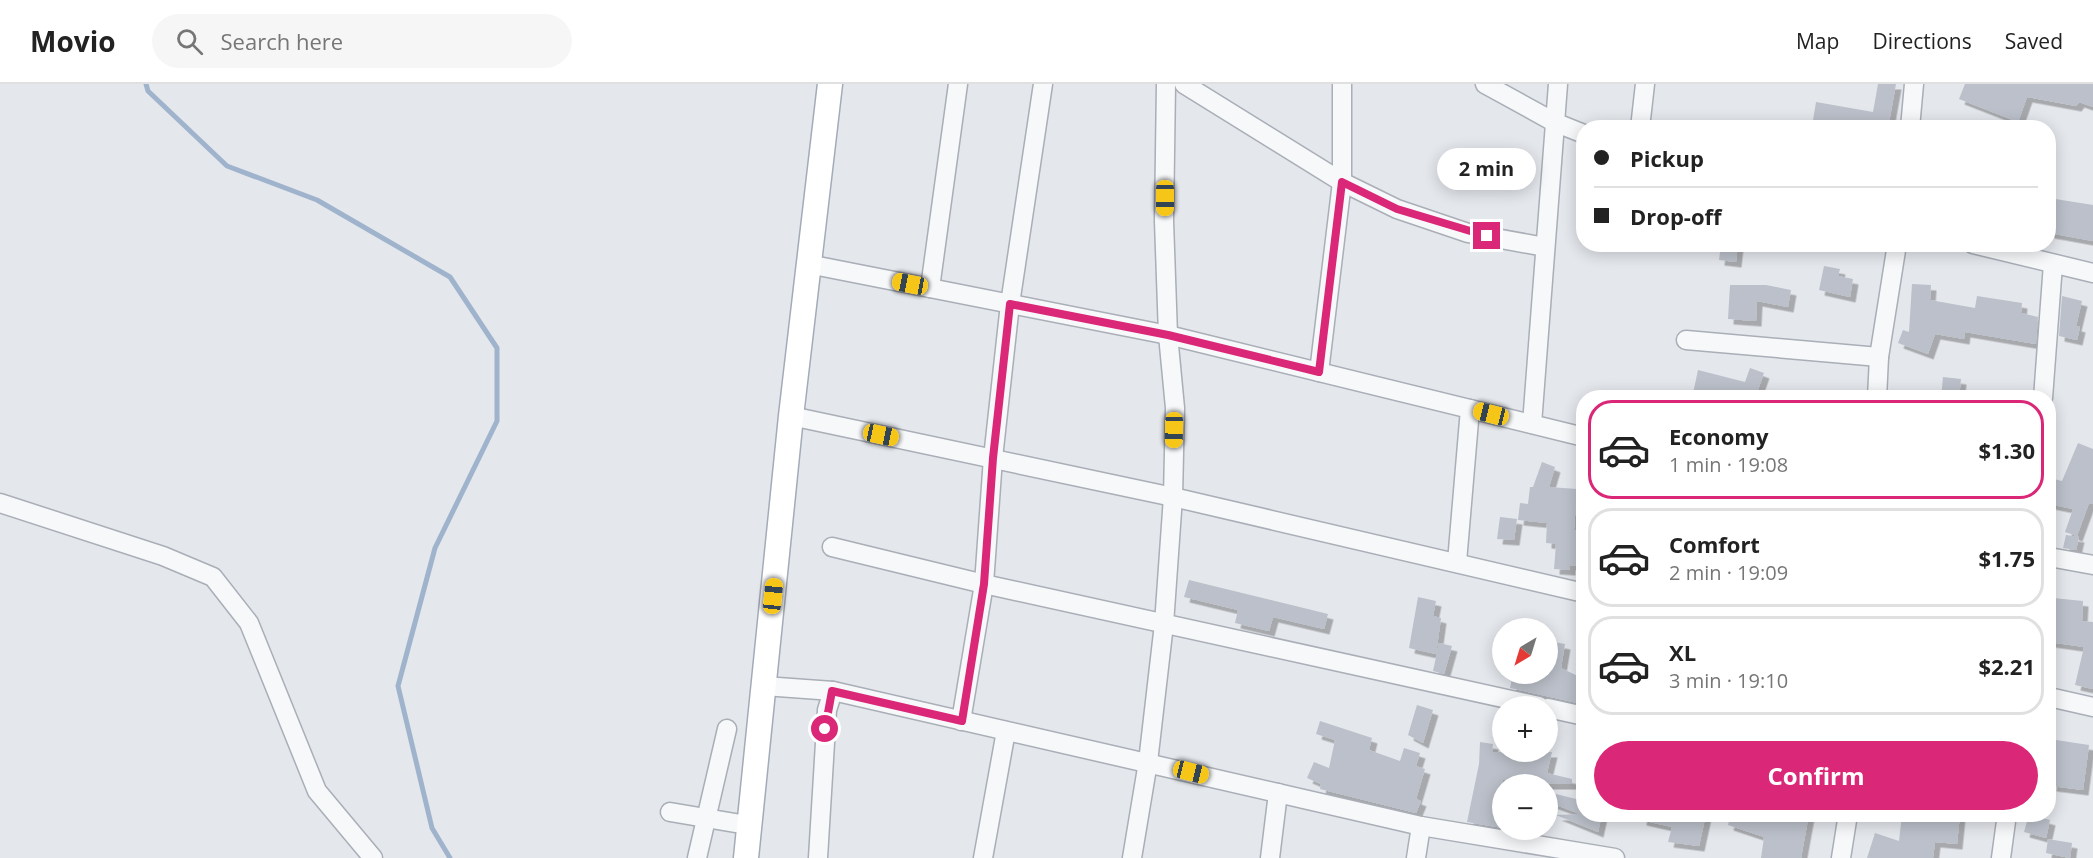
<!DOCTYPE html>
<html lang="en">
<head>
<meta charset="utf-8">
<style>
  body { margin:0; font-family:"Open Sans",sans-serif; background:#f6f6f6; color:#222; height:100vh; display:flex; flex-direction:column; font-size:22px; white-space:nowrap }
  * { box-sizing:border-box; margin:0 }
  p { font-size:20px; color:#767676 }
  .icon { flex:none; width:33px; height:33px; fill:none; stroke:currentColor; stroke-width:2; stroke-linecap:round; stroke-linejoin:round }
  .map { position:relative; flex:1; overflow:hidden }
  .side { position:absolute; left:1576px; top:306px; width:480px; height:432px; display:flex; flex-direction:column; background:#fff; border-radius:24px; box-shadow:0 3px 15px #0003 }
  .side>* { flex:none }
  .banner { position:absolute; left:1576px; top:36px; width:480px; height:132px; border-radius:24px; box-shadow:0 3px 15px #0003; display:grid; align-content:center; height:132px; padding:0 18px; background:#fff }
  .needle { width:39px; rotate:218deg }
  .tools { position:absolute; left:1492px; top:534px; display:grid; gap:12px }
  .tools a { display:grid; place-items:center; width:66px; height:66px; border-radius:50%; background:#fff; box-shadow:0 3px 15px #0003; font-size:30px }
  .end { position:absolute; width:27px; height:27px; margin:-14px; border:8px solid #db2777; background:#fff; box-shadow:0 0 0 3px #fff }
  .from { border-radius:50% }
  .bubble { position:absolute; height:42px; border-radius:21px; background:#fff; box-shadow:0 3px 15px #0003; font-size:20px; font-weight:700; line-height:42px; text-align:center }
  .car { position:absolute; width:18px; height:36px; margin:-18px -9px; border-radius:8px; box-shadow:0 0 4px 2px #0007; background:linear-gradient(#f5c518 24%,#345 0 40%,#f5c518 0 76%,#345 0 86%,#f5c518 0) }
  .banner b { display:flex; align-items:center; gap:21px; height:57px; font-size:22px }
  .banner b+b { border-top:2px solid #e0e0e0 }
  .banner i { width:15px; height:15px; background:#222 }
  ul { padding:10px 0 0; list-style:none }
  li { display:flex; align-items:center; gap:18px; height:99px; margin:0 12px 9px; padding:0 6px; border:3px solid #e0e0e0; border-radius:24px }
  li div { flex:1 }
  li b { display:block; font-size:22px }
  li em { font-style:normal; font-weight:700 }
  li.on { border-color:#db2777 }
  li>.icon { width:54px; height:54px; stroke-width:1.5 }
  .cta { display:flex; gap:12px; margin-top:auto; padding:12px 18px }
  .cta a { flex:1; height:69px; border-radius:36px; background:#db2777; color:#fff; font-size:24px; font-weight:700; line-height:69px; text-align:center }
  header { display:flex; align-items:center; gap:36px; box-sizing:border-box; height:84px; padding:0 30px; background:#fff; border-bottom:2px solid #e0e0e0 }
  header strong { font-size:28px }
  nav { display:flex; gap:33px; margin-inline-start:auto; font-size:21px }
  .search { width:420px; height:54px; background:#f6f6f6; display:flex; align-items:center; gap:15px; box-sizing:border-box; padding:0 21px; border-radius:33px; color:#767676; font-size:22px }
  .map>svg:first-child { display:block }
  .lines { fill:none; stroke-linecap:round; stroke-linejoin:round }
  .stream { stroke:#9fb4cc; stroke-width:5 }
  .building { fill:#bbc0ca; filter:url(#shadow) }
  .minor-casing { stroke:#a9aeb7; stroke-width:21 }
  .major-casing { stroke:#a3abb8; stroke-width:27 }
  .minor { stroke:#f7f8fa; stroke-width:18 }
  .major { stroke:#fff; stroke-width:24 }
  .route { stroke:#db2777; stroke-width:8 }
</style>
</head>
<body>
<header>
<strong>Movio</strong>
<div class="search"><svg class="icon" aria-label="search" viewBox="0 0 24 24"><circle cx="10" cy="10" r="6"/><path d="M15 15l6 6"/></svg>Search here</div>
<nav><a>Map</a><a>Directions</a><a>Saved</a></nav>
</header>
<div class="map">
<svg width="2093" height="774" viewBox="0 0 2093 774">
  <defs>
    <filter id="shadow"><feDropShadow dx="5.5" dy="5.5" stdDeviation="0" flood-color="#0004"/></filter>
  </defs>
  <rect width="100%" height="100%" fill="#e4e7ec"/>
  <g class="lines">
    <polyline class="stream" points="146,0 148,7 227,82 317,116 450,193 497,264 497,337 435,464 398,602 432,744 450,774"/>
  </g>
  <g class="building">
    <polygon points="1878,0 1896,0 1888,44 1812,42 1816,18 1873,28"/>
    <polygon points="1965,0 2093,0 2093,23 2079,18 2076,22 2027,13 2018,38 1959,15"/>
    <polygon points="2049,114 2093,121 2093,157 2049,149"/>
    <polygon points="1721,160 1738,160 1736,178 1719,176"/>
    <polygon points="1824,182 1840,185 1838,192 1853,195 1850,213 1819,206"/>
    <polygon points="1912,200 1931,201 1930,216 1975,224 1977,212 2022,219 2021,229 2038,233 2036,260 1965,248 1964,255 1935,250 1928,270 1898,259 1903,246 1909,248"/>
    <polygon points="1730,201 1766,201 1791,206 1788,223 1757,217 1756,237 1728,235"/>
    <polygon points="2062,212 2082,217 2076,242 2080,243 2077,256 2059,252"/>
    <polygon points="1750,284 1764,289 1755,314 1692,314 1698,286 1745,298"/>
    <polygon points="1943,293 1961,295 1959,314 1941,314"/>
    <polygon points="2078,359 2093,365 2093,420 2089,419 2077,452 2065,448 2073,425 2049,420 2054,395 2062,397"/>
    <polygon points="1542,378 1555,383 1549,403 1577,405 1574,446 1584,448 1584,483 1570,481 1570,486 1554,485 1556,460 1546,459 1547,439 1518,436 1520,419 1528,420 1530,403 1533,403"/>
    <polygon points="1500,433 1517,435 1514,456 1497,455"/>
    <polygon points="2066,451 2079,453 2076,466 2063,464"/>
    <polygon points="1189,496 1328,530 1324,545 1273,533 1269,547 1235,539 1238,526 1184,513"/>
    <polygon points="1418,513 1436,517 1433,532 1441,534 1436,570 1409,564"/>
    <polygon points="2053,514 2083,517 2082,537 2093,538 2093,605 2075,601 2084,563 2049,558"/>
    <polygon points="1548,557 1565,560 1561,584 1584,595 1582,620 1510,604 1513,590 1548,590"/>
    <polygon points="1439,559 1452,562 1444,590 1433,587"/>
    <polygon points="1417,621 1433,626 1423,659 1408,651"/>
    <polygon points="1320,637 1372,654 1369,666 1400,677 1404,664 1420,669 1416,682 1425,685 1416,715 1421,717 1416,729 1320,705 1321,700 1307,694 1314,678 1329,684 1335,656 1316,650"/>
    <polygon points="2056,656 2089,661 2083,706 2051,702"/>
    <polygon points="1480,658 1493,660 1492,668 1552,668 1547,689 1572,695 1572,700 1518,700 1503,695 1503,744 1467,738 1479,680"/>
    <polygon points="1548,708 1584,717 1584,730 1602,730 1598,748 1556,731 1580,730 1548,718"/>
    <polygon points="1642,730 1706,730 1699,762 1668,758 1672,743 1641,736"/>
    <polygon points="1731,730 1809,730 1801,774 1761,774 1764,753 1728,741"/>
    <polygon points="1902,730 1960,730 1957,760 1935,758 1933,774 1867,774 1875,749 1899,757"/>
    <polygon points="2029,730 2050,736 2046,754 2024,748"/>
    <polygon points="2048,755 2072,759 2070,774 2046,769"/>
  </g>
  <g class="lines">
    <g class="minor-casing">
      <g id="minor">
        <polyline points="1184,0 1342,98 1397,125 1468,149 1545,163"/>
        <polyline points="1485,0 1554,38 1584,50"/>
        <polyline points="1640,44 1645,0"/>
        <polyline points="1910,44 1914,0"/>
        <polyline points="1973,160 2093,189"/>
        <polyline points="808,180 1168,251 1584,353"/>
        <polyline points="930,204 958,0"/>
        <polyline points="1686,256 1879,273"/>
        <polyline points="1319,288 1342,98 1342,0"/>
        <polyline points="1877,314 1879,273 1897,160"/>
        <polyline points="2043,314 2053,180"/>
        <polyline points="791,332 1173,413 1584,509"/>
        <polyline points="1532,340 1558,0"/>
        <polyline points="0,419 163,472 213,493 249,539 317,707 373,774"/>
        <polyline points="832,463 984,500 1539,622"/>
        <polyline points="2049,473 2093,481"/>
        <polyline points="1457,478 1470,325"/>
        <polyline points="764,602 833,607"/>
        <polyline points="2049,613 2093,623"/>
        <polyline points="1548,624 1584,632"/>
        <polyline points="961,637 984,500 993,374 1010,220 1043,0"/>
        <polyline points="670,728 747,741"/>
        <polyline points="697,774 727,645"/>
        <polyline points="818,774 827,626 833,607 1421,742 1615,774"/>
        <polyline points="983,774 1006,647"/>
        <polyline points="1132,774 1148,678 1164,540 1173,413 1175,324 1168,251 1164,137 1166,0"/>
        <polyline points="1270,774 1278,709"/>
        <polyline points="1416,774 1421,742"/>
        <polyline points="1841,774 1848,730"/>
        <polyline points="2001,774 2007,730"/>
      </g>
    </g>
    <g class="major-casing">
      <polyline id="major" points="746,774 791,332 830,0"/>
    </g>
    <use href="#minor" class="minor"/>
    <use href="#major" class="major"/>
  </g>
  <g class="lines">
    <polyline class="route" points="825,645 832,607 962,637 984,500 993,374 1010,220 1168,251 1319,288 1342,98 1397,125 1487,152"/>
  </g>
</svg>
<div class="tools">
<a><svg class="needle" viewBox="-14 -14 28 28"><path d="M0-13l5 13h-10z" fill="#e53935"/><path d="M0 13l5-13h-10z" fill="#767676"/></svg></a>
<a>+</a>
<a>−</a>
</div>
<i class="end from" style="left:825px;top:645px"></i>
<i class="end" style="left:1487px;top:152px"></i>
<div class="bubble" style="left:1437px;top:64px;width:99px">2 min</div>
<i class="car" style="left:1165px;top:114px;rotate:180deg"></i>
<i class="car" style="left:910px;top:200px;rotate:281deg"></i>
<i class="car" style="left:1491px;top:330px;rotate:284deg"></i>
<i class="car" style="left:1174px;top:346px;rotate:181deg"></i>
<i class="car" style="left:881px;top:351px;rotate:102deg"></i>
<i class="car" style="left:773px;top:512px;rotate:6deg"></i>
<i class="car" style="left:1191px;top:688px;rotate:104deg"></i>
<div class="banner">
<b><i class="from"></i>Pickup</b>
<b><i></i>Drop-off</b>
</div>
<section class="side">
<ul>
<li class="on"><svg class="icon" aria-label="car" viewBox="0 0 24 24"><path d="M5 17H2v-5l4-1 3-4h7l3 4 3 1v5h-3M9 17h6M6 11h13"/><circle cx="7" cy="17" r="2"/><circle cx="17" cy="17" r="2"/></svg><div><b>Economy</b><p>1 min · 19:08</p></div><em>$1.30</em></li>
<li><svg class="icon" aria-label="car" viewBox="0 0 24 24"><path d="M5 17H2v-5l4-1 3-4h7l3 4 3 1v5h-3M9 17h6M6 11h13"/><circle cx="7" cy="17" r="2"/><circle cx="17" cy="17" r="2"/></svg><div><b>Comfort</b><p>2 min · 19:09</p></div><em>$1.75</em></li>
<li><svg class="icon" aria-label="car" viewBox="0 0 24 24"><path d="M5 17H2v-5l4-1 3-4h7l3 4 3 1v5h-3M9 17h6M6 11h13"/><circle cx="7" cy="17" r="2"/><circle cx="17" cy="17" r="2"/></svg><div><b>XL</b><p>3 min · 19:10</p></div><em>$2.21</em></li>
</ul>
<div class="cta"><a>Confirm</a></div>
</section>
</div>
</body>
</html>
